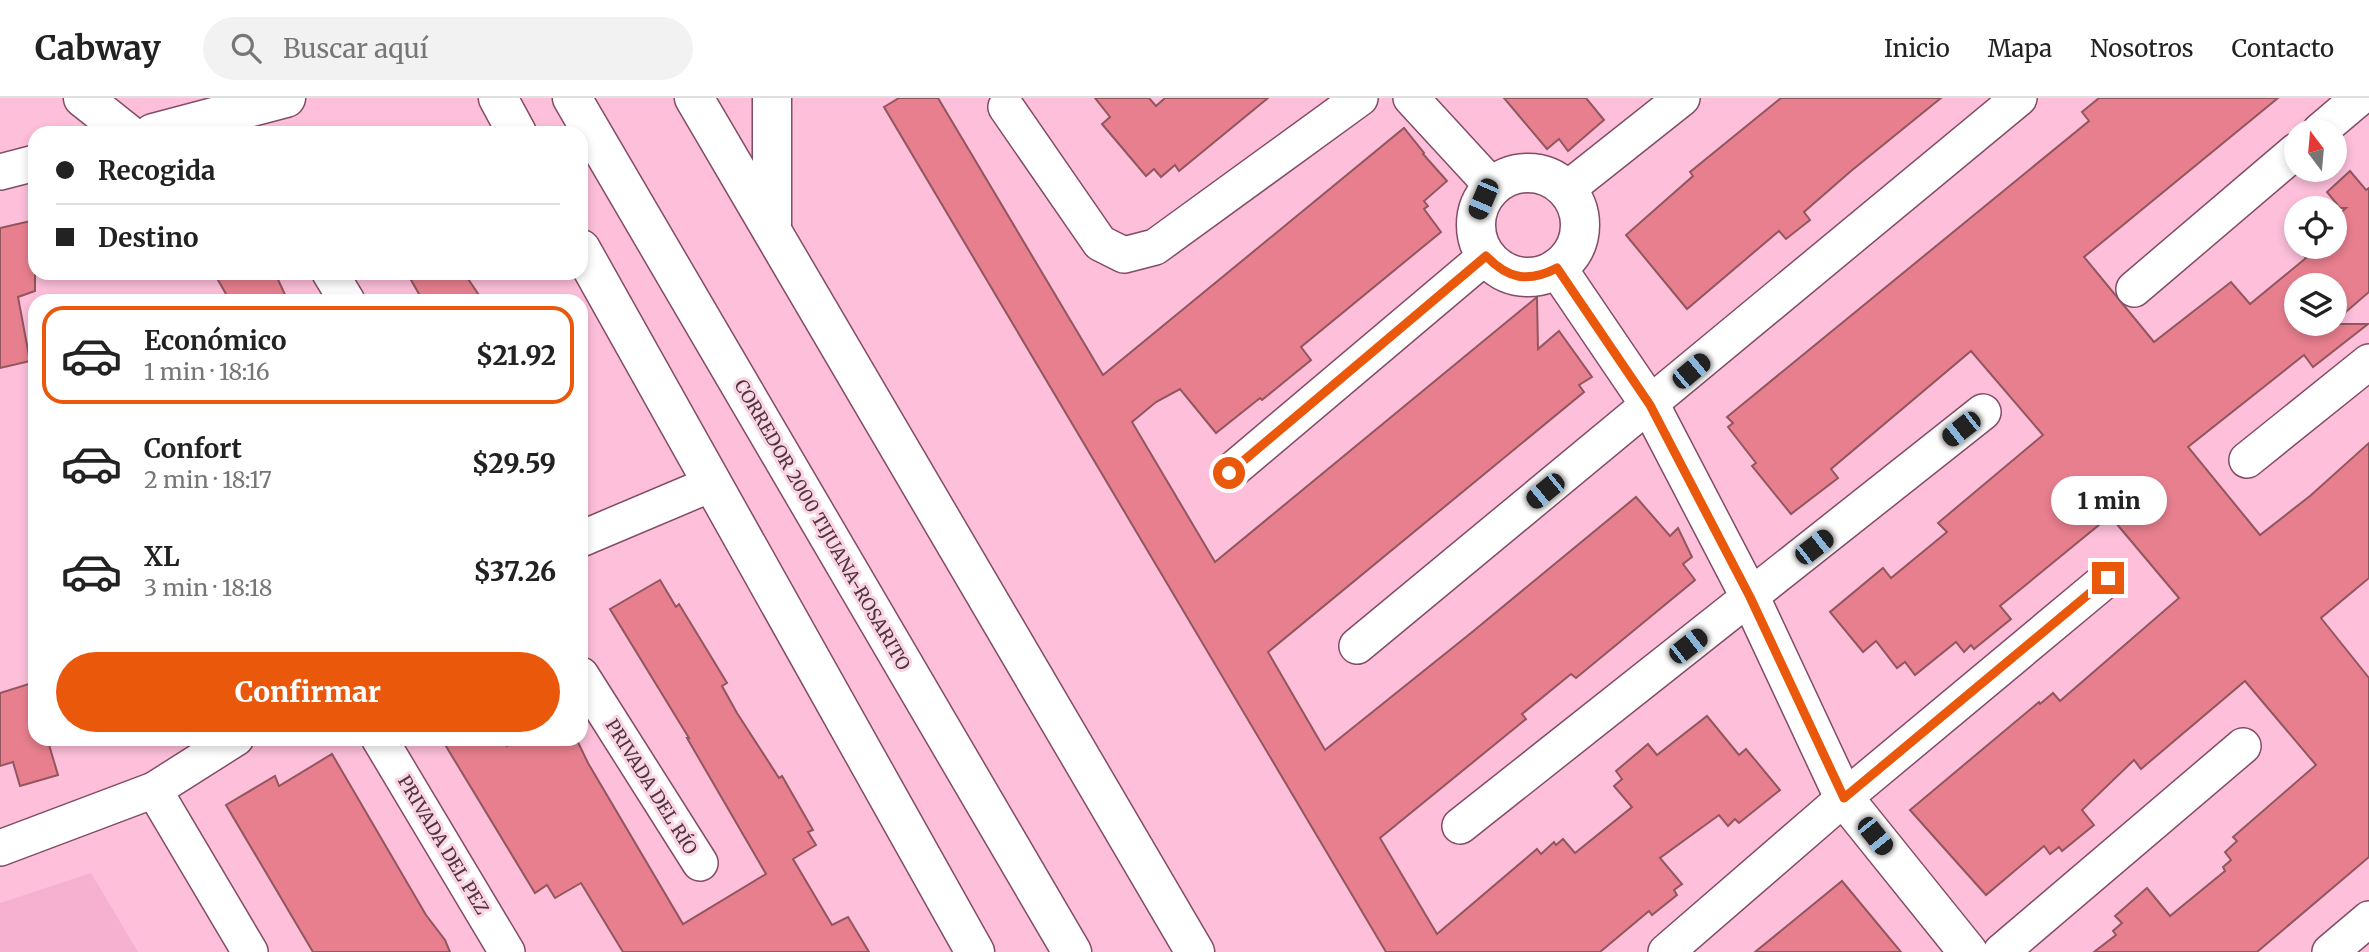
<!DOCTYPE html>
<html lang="es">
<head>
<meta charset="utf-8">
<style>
  body { margin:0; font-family:Merriweather,serif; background:#f2f2f2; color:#222; height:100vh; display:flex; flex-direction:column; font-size:26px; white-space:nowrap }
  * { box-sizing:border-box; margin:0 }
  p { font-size:23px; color:#767676 }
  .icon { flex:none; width:38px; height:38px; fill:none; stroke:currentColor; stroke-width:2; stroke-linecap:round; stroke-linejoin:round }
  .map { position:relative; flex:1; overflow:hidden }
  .sheet { position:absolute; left:28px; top:196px; width:560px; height:452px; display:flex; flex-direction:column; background:#fff; border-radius:21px; box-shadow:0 4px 10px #0003 }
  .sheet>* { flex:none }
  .top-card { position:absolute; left:28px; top:28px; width:560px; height:154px; border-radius:21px; box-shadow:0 4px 10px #0003; display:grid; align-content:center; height:154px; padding:0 28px; background:#fff }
  .needle { width:46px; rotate:344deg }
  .buttons { position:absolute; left:2284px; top:21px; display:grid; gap:14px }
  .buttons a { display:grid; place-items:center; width:63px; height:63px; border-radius:50%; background:#fff; box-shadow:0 4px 10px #0003; font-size:35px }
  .end { position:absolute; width:32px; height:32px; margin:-16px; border:9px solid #ea580c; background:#fff; box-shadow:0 0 0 4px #fff }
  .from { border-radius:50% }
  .bubble { position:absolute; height:49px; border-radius:24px; background:#fff; box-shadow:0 4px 10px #0003; font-size:23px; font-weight:800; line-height:49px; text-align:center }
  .car { position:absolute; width:21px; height:42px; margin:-21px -10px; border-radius:9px; box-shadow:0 0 5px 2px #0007; background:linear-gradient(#222 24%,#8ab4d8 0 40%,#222 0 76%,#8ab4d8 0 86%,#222 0) }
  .top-card b { display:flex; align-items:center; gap:24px; height:66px; font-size:26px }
  .top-card b+b { border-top:2px solid #e0e0e0 }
  .top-card i { width:18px; height:18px; background:#222 }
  ul { padding:12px 0 0; list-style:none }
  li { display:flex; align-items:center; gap:21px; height:98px; margin:0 14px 10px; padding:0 14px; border:4px solid transparent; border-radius:21px }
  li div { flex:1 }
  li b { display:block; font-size:26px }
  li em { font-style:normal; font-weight:800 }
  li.selected { border-color:#ea580c }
  li>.icon { width:63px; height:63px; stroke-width:1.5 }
  .action { display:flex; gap:14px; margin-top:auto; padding:14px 28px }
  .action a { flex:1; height:80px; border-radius:42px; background:#ea580c; color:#fff; font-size:28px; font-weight:800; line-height:80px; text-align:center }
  header { display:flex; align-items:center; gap:42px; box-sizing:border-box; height:98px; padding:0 35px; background:#fff; border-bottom:2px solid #e0e0e0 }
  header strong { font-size:33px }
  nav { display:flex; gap:38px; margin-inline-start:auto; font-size:24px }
  .search { width:490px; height:63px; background:#f2f2f2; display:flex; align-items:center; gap:18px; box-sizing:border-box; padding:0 24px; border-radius:38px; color:#767676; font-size:26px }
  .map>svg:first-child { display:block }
  .built { fill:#f7b1d0 }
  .building { fill:#e87f8f; stroke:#91565e; stroke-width:2 }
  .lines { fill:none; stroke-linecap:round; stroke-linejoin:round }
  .minor-casing { stroke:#824c65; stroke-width:38 }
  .tertiary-casing { stroke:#824c65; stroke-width:41 }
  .trunk-casing { stroke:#824c65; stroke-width:41 }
  .minor { stroke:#fff; stroke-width:35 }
  .tertiary { stroke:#fff; stroke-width:38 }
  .trunk { stroke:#fff; stroke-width:38 }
  .route { stroke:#ea580c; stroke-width:9 }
  .labels { text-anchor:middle; stroke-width:6; stroke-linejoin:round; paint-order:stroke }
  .street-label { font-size:18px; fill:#4d343f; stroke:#fbd4e4 }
</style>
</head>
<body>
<header>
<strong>Cabway</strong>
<div class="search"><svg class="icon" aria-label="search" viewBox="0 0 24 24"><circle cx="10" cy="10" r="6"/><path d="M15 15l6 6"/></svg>Buscar aquí</div>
<nav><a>Inicio</a><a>Mapa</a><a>Nosotros</a><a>Contacto</a></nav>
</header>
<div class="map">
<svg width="2369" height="854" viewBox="0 0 2369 854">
  <rect width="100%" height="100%" fill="#fdbfda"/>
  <polygon class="built" points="91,775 138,854 0,854 0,805"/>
  <g class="building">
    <polygon points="899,0 938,0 1103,277 1404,30 1424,55 1423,56 1447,83 1424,103 1428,108 1424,111 1441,134 1301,249 1311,262 1262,302 1260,300 1216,335 1180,291 1156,304 1132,324 1215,464 1537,199 1538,251 1559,233 1592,279 1579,287 1584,294 1268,554 1325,652 1471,535 1636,399 1670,438 1678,430 1692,459 1683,466 1695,482 1576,580 1571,576 1522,616 1526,621 1380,740 1437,836 1537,751 1541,756 1554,744 1556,747 1563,741 1575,755 1632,709 1614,688 1622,681 1616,673 1648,646 1657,657 1707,618 1739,657 1746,651 1780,692 1739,725 1735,721 1728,728 1719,717 1660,760 1682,786 1674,792 1677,797 1652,817 1649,813 1600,854 1386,854 884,9"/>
    <polygon points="1095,0 1149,0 1156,8 1165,0 1268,0 1179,73 1175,67 1161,79 1154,71 1146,78 1102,26 1110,19"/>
    <polygon points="1504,0 1586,0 1604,22 1568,53 1559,41 1547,51"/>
    <polygon points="1781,0 1941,0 1851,73 1804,114 1810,122 1786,141 1779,133 1687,211 1626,137 1693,78 1690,74"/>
    <polygon points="2099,0 2278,0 2084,159 2154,244 2231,184 2250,206 2306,160 2299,152 2302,149 2334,149 2334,120 2346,110 2340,110 2327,94 2350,73 2366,92 2369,90 2369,194 2334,224 2334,187 2296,187 2296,226 2368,226 2313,269 2304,257 2188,349 2260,437 2310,398 2369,345 2369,480 2321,520 2369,580 2369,759 2257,854 2094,854 2116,837 2113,833 2122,825 2115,818 2147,790 2170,818 2225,773 2223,769 2231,762 2225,754 2237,743 2233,739 2316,667 2245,583 2141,671 2134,662 2082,712 2094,727 2062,753 2059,749 2050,756 2044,748 1986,797 1910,712 2039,604 2040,606 2053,595 2060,603 2179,500 2110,418 2000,508 2011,521 1974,551 1971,547 1964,554 1956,544 1915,577 1905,564 1897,570 1876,543 1863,554 1830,514 1883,470 1891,480 1947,434 1938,425 2043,337 1971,253 1831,371 1838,380 1791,416 1752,368 1756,365 1728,329 1733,325 1727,319 2089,23 2082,14"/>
    <polygon points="35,122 35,193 18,199 30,263 0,270 0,130"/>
    <polygon points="214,175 275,175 288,203 230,203"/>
    <polygon points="407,175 464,175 483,203 423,203"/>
    <polygon points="660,482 676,509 679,506 727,585 722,588 737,615 779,680 782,678 813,732 808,734 816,747 793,761 832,827 848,819 869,854 623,854 581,785 555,800 547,787 535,795 441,640 502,640 507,648 519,640 576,640 588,665 683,826 766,776 687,640 689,640 610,511"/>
    <polygon points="35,584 35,640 47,640 58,677 20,688 13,664 0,668 0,595"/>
    <polygon points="332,656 426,817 445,842 450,854 313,854 226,707 275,678 279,688"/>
    <polygon points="1842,783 1901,854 1755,854"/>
  </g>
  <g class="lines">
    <g class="minor-casing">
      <g id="minor">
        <polyline points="1411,0 1493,89"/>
        <polyline points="1006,9 1100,145 1124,157 1155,149 1360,0"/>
        <polyline points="2320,33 2359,0"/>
        <polyline points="0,74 35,65"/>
        <polyline points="1566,92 1682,0"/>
        <polyline points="330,175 347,203"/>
        <polyline points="2134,191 2296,53"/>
        <polyline points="2247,362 2369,264"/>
        <polyline points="1229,375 1486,158"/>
        <polyline points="581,441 711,386"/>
        <polyline points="1357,548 2019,0"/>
        <polyline points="581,577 700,765"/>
        <polyline points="379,640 507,854"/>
        <polyline points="154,692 250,854"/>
        <polyline points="1460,728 1983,314"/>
        <polyline points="0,750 154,692 236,640"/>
        <polyline points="1666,854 1844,700 2108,480"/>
        <polyline points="2001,854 2243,648"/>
        <polyline points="2330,854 2369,821"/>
      </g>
    </g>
    <g class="tertiary-casing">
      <g id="tertiary">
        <polyline points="83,0 127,35"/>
        <polyline points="153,35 286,0"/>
        <circle cx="1528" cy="127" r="52"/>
        <polyline points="1557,170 1650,307 1750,499 1844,700 1968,854"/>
      </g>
    </g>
    <g class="trunk-casing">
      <g id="trunk">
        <polyline points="498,0 517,35"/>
        <polyline points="572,0 1072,854"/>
        <polyline points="694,0 1195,854"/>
        <polyline points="772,132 772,0"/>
        <polyline points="581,151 975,854"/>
      </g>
    </g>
    <use href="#minor" class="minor"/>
    <use href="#tertiary" class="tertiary"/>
    <use href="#trunk" class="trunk"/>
  </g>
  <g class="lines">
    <path class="route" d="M 1229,375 L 1486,158 C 1508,181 1528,185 1557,170 L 1650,307 L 1750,499 L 1844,700 L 2108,480"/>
  </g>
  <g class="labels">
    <g class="street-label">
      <text transform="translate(822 427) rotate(60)" y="6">CORREDOR 2000 TIJUANA-ROSARITO</text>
      <text transform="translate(651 689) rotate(58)" y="6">PRIVADA DEL RÍO</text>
      <text transform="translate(443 747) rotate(59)" y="6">PRIVADA DEL PEZ</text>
    </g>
  </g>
</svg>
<div class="buttons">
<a><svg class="needle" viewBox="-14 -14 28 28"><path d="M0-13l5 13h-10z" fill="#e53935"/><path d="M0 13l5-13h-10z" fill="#767676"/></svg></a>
<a><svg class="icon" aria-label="locate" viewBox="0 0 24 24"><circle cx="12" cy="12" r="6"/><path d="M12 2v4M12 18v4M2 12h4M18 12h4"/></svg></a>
<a><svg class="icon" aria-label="layers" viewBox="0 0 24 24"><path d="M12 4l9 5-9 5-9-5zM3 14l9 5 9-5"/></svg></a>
</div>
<i class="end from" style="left:1229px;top:375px"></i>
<i class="end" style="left:2108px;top:480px"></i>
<div class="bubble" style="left:2051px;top:378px;width:116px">1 min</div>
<i class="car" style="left:1483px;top:101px;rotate:203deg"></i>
<i class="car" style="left:1691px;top:273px;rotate:50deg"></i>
<i class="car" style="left:1961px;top:331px;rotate:232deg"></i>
<i class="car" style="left:1545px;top:393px;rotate:231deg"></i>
<i class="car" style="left:1814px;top:449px;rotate:52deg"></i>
<i class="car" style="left:1688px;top:548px;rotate:52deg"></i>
<i class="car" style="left:1875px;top:738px;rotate:141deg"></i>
<div class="top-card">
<b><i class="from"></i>Recogida</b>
<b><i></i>Destino</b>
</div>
<section class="sheet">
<ul>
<li class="selected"><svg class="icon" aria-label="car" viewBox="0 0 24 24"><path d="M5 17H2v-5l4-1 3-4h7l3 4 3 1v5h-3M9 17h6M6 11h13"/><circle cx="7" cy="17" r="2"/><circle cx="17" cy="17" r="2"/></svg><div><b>Económico</b><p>1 min · 18:16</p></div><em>$21.92</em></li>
<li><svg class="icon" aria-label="car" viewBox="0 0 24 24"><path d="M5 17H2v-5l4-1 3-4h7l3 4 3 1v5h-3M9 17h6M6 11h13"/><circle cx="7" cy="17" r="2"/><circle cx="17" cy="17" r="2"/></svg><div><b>Confort</b><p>2 min · 18:17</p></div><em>$29.59</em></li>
<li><svg class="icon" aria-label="car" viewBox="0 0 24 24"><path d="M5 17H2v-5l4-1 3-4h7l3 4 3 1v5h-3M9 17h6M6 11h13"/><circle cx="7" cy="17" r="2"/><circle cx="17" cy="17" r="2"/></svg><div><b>XL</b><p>3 min · 18:18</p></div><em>$37.26</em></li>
</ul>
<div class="action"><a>Confirmar</a></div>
</section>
</div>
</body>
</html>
